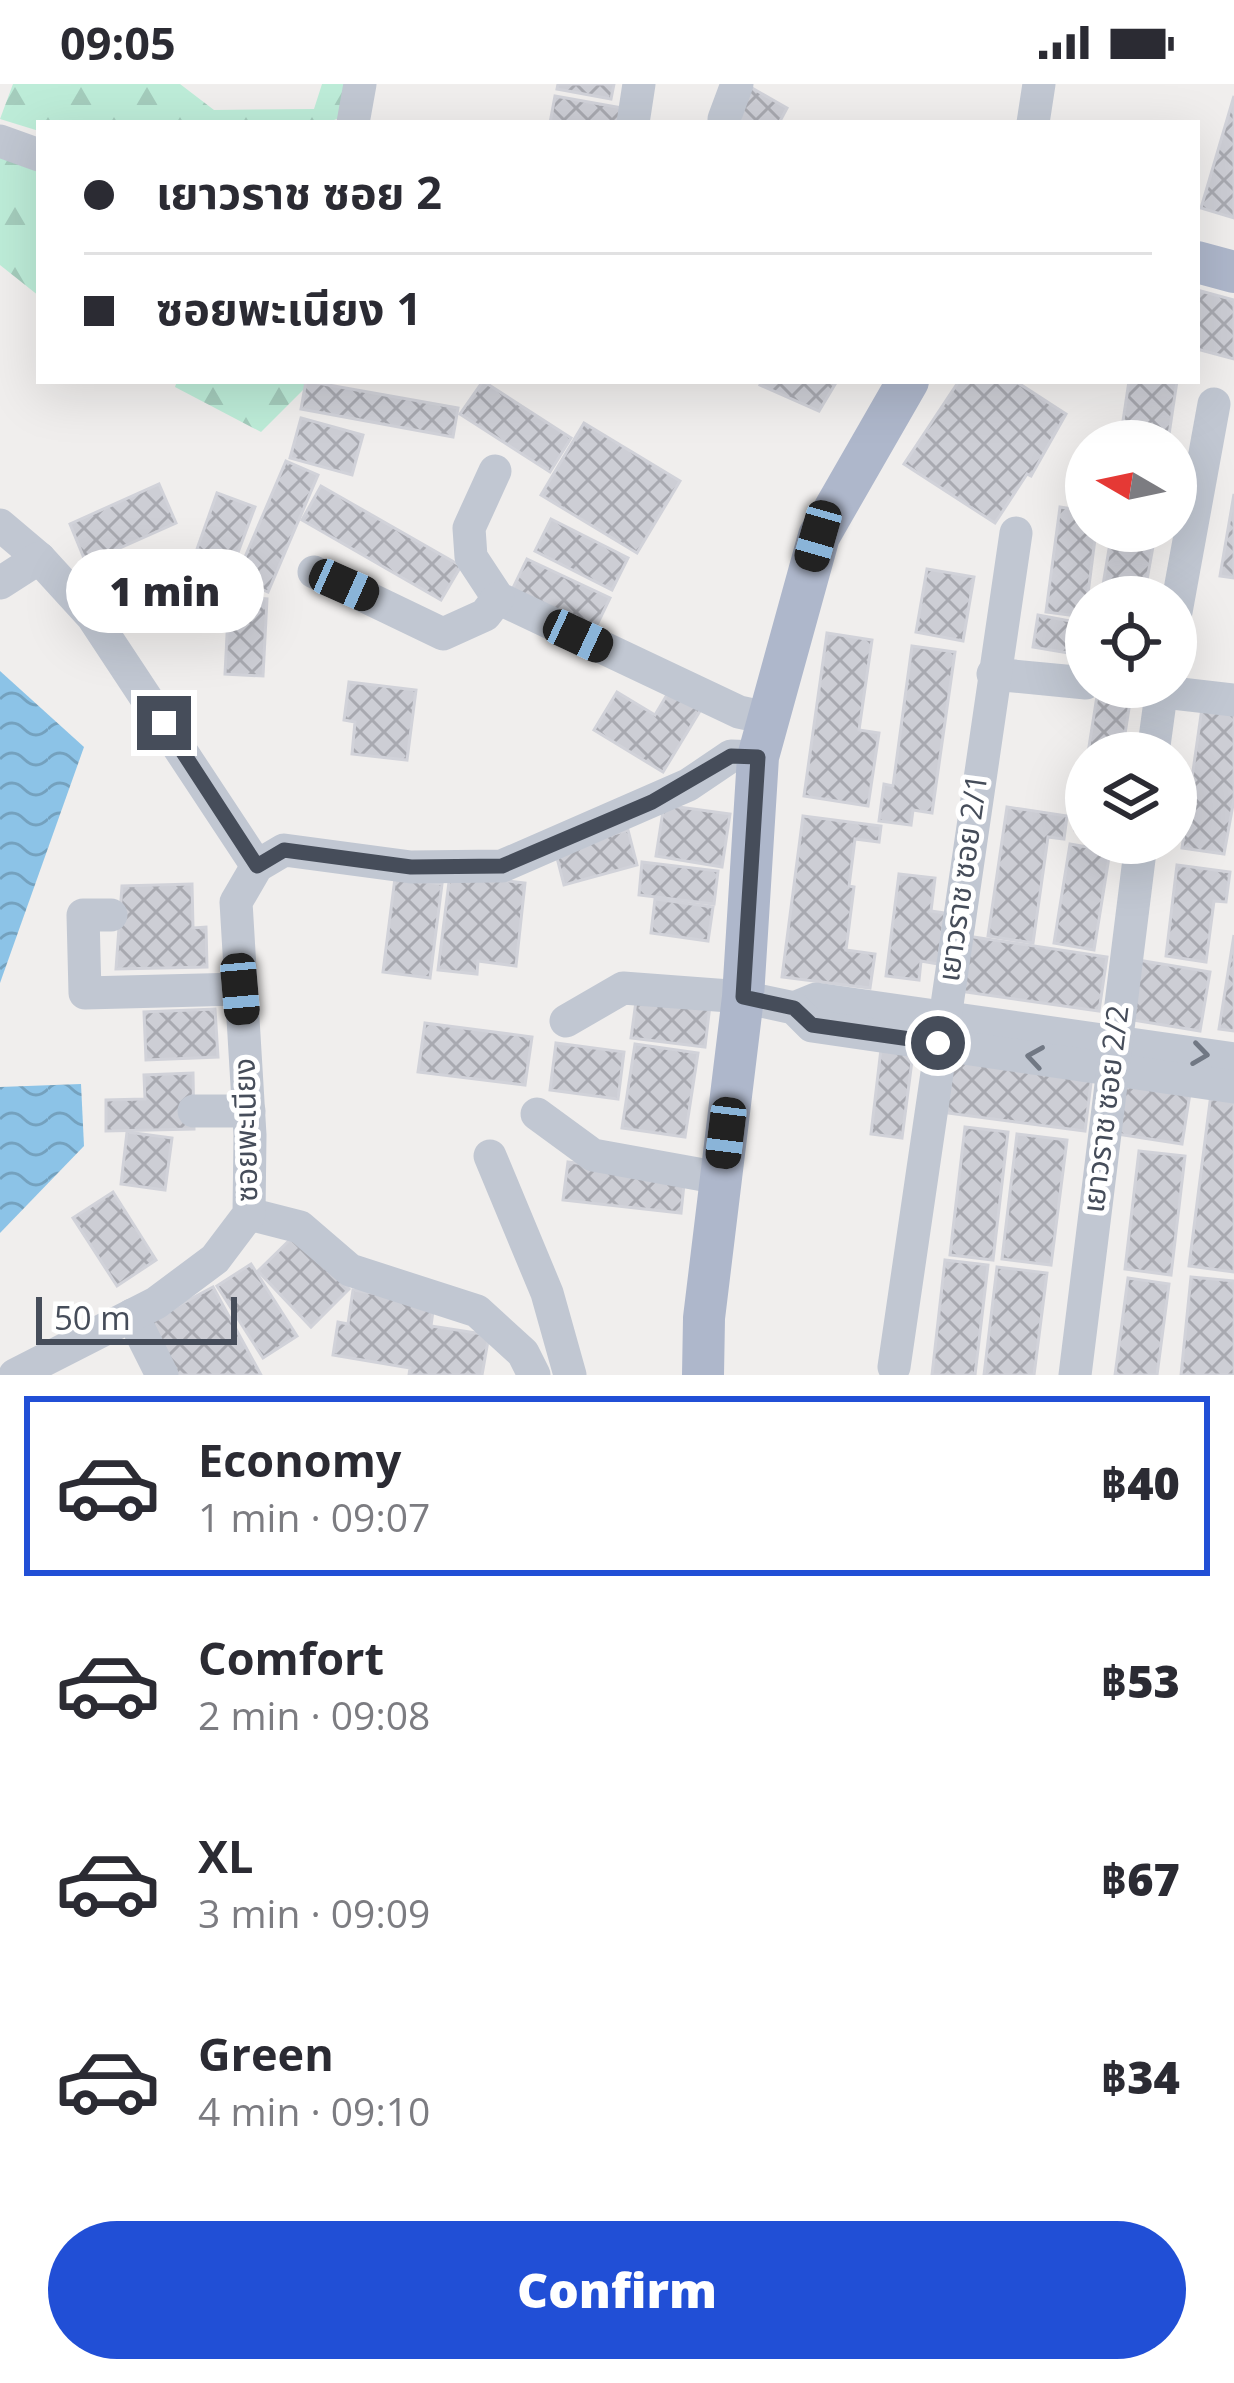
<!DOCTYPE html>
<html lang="en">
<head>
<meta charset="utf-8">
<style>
  body { margin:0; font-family:"Open Sans","Noto Sans Thai",sans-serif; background:#f7f7f7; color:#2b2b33; height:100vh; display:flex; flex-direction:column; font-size:45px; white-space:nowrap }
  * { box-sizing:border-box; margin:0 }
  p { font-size:39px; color:#7c7c81 }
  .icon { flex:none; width:66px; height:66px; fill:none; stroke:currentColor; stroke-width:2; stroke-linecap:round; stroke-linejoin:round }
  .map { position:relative; height:1291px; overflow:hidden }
  .sheet { display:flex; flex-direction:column; background:#fff; flex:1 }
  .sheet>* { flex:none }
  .guide { position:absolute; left:36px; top:36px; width:1164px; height:264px; border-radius:0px; box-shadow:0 12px 48px #0002; display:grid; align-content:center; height:264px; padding:0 48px; background:#fff }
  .needle { width:78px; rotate:279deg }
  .controls { position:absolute; left:1065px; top:336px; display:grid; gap:24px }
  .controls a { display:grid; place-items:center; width:132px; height:132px; border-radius:50%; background:#fff; box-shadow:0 12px 48px #0002; font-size:60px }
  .scale { position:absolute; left:36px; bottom:30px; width:201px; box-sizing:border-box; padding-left:12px; border:6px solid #464d5a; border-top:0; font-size:33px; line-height:42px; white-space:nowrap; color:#464d5a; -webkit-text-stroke:9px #fff; paint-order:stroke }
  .end { position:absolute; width:54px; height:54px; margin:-27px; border:15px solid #464d5a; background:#fff; box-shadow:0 0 0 6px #fff }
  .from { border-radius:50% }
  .bubble { position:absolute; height:84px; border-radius:42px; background:#fff; box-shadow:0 12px 48px #0002; font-size:39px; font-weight:800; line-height:84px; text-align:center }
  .car { position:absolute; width:36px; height:72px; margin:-36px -18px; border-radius:15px; box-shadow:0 0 9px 3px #0007; background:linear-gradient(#222 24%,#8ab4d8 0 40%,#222 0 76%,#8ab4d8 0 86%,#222 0) }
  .guide b { display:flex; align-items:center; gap:42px; height:114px; font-size:45px }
  .guide b+b { border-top:3px solid #e1e1e2 }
  .guide i { width:30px; height:30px; background:#2b2b33 }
  ul { padding:21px 0 0; list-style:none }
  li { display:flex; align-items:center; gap:36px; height:180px; margin:0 24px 18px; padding:0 24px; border:6px solid transparent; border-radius:0px }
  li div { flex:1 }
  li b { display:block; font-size:45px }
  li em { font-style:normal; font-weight:800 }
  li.selected { border-color:#214fd6 }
  li>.icon { width:108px; height:108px; stroke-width:1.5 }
  .cta { display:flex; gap:24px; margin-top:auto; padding:24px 48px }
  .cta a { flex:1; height:138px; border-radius:72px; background:#214fd6; color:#fff; font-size:48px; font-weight:800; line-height:138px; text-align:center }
  .status { display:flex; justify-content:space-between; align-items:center; height:84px; padding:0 60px; background:#fff; direction:ltr }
  .status svg { height:33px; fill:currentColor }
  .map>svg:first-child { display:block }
  .forest { fill:url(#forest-firs) }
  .water { fill:url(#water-waves) }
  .building { fill:url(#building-cross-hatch); stroke:#d1d2d9; stroke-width:3 }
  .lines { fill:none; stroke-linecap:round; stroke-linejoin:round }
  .minor { stroke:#c1c7d2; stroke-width:33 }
  .major { stroke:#aeb7cb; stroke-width:42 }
  .oneway { stroke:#717884 }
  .route { stroke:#464d5a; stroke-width:15 }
  .labels { text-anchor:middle; stroke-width:10; stroke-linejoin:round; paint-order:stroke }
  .street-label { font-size:30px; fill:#464d5a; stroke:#fff }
</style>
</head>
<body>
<div class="status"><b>09:05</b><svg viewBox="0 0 49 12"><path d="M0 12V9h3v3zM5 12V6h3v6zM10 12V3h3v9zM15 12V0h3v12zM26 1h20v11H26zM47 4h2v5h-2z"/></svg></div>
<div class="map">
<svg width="1234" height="1291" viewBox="0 0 1234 1291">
  <defs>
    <pattern id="forest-firs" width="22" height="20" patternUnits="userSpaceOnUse" patternTransform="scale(3)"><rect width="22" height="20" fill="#bdecd8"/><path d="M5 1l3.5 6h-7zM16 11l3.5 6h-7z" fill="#a4ccbc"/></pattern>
    <pattern id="water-waves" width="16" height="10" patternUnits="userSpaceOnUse" patternTransform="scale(3)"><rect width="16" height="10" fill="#8cc3e7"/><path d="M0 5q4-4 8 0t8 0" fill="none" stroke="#74a1be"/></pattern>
    <pattern id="building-cross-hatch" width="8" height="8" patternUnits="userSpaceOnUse" patternTransform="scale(3)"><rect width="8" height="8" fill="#cdced5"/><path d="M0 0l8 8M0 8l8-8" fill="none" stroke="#a8a9b0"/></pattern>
  </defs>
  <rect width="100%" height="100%" fill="#f0eeed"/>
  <g class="forest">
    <polygon points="13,0 180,0 214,26 314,25 322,0 348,0 339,34 327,39 39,39 39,47 0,35"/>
    <polygon points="0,71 39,83 39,212 0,181"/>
    <polygon points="177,297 312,297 261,348 175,303"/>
  </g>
  <g class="water">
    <polygon points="0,587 84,663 0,899"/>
    <polygon points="81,1000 84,1062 0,1149 0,1003"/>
  </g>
  <g class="building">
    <polygon points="558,0 614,0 611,15 557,5"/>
    <polygon points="745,0 787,24 779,39 745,39 728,29"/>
    <polygon points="555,12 622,24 620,39 550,39"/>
    <polygon points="1234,12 1234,134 1201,124"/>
    <polygon points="1197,206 1234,216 1234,275 1197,265"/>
    <polygon points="306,297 458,324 453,353 301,325"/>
    <polygon points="483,297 571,354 550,388 460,330"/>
    <polygon points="762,297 837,297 819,327 760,301"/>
    <polygon points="959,297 1015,297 1066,330 1031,392 1027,390 995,439 904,380"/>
    <polygon points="1129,297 1177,297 1168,357 1120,357"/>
    <polygon points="301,334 363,351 352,391 290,374"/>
    <polygon points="584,339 680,397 637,469 541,411"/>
    <polygon points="286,377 318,391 268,508 236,494"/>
    <polygon points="159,400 176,439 86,479 70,440"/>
    <polygon points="321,402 461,482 441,516 302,436"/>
    <polygon points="217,409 255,423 234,479 197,465"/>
    <polygon points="1234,410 1234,494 1220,492"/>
    <polygon points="1060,423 1086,427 1086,447 1096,447 1085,533 1046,528"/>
    <polygon points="551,435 628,474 612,506 535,467"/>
    <polygon points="1112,447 1155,451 1144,513 1102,507"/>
    <polygon points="193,474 207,513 128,544 111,505"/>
    <polygon points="527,475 610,514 595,545 512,506"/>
    <polygon points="927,485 974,493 963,557 916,548"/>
    <polygon points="229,512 267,515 263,592 225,590"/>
    <polygon points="1038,531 1086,540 1086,572 1033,563"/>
    <polygon points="827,549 872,556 859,646 879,649 868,722 804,712"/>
    <polygon points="912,562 955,568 932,729 913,726 911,741 879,737 884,700 893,702"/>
    <polygon points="349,598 416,606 407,676 352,670 355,638 344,636"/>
    <polygon points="671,604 703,622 663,688 594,646 617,608 655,631"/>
    <polygon points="1097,612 1130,618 1122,669 1088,669"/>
    <polygon points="1202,624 1234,627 1234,715 1224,770 1182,764"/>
    <polygon points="1086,680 1086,748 1075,746"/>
    <polygon points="664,721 730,730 722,783 656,772"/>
    <polygon points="1007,723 1067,732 1064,755 1048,753 1033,859 988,852"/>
    <polygon points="803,732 881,742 879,758 855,755 849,802 854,803 846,866 875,870 870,904 782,893"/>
    <polygon points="628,746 637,781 564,801 555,766"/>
    <polygon points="1070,760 1110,767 1094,866 1054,859"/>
    <polygon points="642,778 718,787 714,820 639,811"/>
    <polygon points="1177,781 1230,788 1226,818 1214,817 1206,878 1166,872"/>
    <polygon points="450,790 525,799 516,882 478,877 477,890 438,886"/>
    <polygon points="899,790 935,794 931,827 945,829 938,880 921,877 919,896 886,892"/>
    <polygon points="395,794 442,800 430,894 383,888"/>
    <polygon points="192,800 193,844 206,843 207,883 116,885 122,802"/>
    <polygon points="655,815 713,823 708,857 651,849"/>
    <polygon points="1234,851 1234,947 1219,945"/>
    <polygon points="967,852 1107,873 1099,927 959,907"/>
    <polygon points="1138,876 1210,888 1200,947 1127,935"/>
    <polygon points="639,895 712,904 705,963 631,954"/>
    <polygon points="215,925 218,973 146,976 144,928"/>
    <polygon points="425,939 532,953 525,1001 418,988"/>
    <polygon points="556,959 624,968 618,1015 550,1006"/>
    <polygon points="635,960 698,969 685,1053 622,1044"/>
    <polygon points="881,965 913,969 902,1054 871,1050"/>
    <polygon points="947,972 1092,991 1085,1047 940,1028"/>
    <polygon points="193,989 194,1045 106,1047 106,1016 145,1015 144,991"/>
    <polygon points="1126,993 1191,1003 1182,1060 1117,1050"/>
    <polygon points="1211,1010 1234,1013 1234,1188 1189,1182"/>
    <polygon points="965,1043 1008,1048 993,1176 950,1171"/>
    <polygon points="127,1048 172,1054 165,1106 121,1100"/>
    <polygon points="1017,1050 1067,1056 1051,1181 1002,1175"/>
    <polygon points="1139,1067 1185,1072 1171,1191 1125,1185"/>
    <polygon points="568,1078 621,1084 686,1081 681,1129 563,1116"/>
    <polygon points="113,1108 156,1176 117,1202 73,1134"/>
    <polygon points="296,1150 349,1205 311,1243 258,1187"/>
    <polygon points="945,1176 988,1181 975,1291 932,1291"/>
    <polygon points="251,1180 297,1252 263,1274 217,1202"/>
    <polygon points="997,1183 1047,1189 1034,1291 984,1291"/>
    <polygon points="1191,1193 1234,1197 1234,1291 1181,1291"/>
    <polygon points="1128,1194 1169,1200 1157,1291 1115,1291"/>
    <polygon points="213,1203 261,1291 171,1291 144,1240"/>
    <polygon points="353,1206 434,1219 431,1242 489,1251 482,1291 409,1291 410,1284 333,1271 338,1238 348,1240"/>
  </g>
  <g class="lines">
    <g class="minor">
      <polyline points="724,35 737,0"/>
      <polyline points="353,39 360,0"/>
      <polyline points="633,39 639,0"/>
      <polyline points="1033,39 1039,0"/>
      <polyline points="0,57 39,71"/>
      <polyline points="495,387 469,444 471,473 498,514 739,628 767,634"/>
      <polyline points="0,441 39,474"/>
      <polyline points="314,488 443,550 485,531 498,514"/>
      <polyline points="0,499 39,474 92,532 257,782"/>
      <polyline points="1176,528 1214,320"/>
      <polyline points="993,590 1086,599"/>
      <polyline points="1120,603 1234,616"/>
      <polyline points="1153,669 1162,603"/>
      <polyline points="111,831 83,831 85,909 240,905"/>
      <polyline points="794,924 816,915 1234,975"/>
      <polyline points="566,937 623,904 743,913 794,924 812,942 1234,1003"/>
      <polyline points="194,1027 249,1027"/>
      <polyline points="537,1030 593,1071 720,1094"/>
      <polyline points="490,1072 547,1209 570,1291"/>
      <polyline points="249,1130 300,1143 350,1186 477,1227 523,1269 534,1291"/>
      <polyline points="132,1231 162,1291"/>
      <polyline points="894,1283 1016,449"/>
      <polyline points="15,1291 156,1219 215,1175 249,1130 250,1051 236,818 257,782 284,766 411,783 502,782 688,701 731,672 758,673"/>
      <polyline points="1075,1291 1141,759"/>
    </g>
    <g class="major">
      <polyline points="1197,178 1234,188"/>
      <polyline points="703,1291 704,1234 743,913 758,673 819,452 908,297"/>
    </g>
  </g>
  <defs><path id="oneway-chevron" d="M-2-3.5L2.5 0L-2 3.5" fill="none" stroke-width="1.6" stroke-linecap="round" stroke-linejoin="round" transform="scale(3)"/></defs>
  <g class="oneway">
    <use href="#oneway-chevron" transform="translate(1200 970) rotate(8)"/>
    <use href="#oneway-chevron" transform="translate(1035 973) rotate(-171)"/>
  </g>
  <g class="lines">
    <polyline class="route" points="164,639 257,782 284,766 411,783 502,782 652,718 731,672 758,673 743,913 794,924 812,941 938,959"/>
  </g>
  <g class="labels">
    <g class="street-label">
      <text transform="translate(963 794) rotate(-82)" y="10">เยาวราช ซอย 2/1</text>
      <text transform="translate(1106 1025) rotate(-83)" y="10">เยาวราช ซอย 2/2</text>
      <text transform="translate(246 1046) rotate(-91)" y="10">ซอยพะเนียง</text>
    </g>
  </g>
</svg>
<div class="controls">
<a><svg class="needle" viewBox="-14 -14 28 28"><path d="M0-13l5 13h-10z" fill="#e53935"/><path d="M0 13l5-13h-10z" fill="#7c7c81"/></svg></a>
<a><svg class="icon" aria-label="locate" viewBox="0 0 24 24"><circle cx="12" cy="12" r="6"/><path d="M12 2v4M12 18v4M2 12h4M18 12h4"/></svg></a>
<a><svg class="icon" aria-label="layers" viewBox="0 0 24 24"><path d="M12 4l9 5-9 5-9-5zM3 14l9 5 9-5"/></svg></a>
</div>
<div class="scale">50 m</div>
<i class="end from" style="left:938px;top:959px"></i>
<i class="end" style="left:164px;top:639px"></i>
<div class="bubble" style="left:66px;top:465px;width:198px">1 min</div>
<i class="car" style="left:818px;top:452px;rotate:196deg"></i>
<i class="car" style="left:344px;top:501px;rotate:114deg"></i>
<i class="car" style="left:578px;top:552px;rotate:115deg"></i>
<i class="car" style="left:240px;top:905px;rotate:175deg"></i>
<i class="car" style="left:726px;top:1049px;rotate:187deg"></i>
<div class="guide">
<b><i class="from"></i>เยาวราช ซอย 2</b>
<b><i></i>ซอยพะเนียง 1</b>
</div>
</div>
<section class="sheet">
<ul>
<li class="selected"><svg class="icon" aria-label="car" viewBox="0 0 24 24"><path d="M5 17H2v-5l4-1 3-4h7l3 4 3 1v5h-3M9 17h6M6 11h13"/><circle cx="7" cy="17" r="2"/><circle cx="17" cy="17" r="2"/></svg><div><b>Economy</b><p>1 min · 09:07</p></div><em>฿40</em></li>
<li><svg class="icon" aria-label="car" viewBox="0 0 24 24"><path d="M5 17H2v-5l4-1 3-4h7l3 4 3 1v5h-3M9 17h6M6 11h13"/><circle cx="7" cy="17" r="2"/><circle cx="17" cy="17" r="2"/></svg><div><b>Comfort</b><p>2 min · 09:08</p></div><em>฿53</em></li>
<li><svg class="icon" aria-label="car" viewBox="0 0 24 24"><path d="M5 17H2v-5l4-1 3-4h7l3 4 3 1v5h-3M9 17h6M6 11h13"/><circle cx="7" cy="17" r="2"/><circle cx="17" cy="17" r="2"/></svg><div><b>XL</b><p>3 min · 09:09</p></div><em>฿67</em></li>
<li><svg class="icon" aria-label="car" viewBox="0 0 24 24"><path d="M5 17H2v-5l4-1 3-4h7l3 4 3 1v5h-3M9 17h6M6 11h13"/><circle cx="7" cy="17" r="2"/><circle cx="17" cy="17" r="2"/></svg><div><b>Green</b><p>4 min · 09:10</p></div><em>฿34</em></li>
</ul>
<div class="cta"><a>Confirm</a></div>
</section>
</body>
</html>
